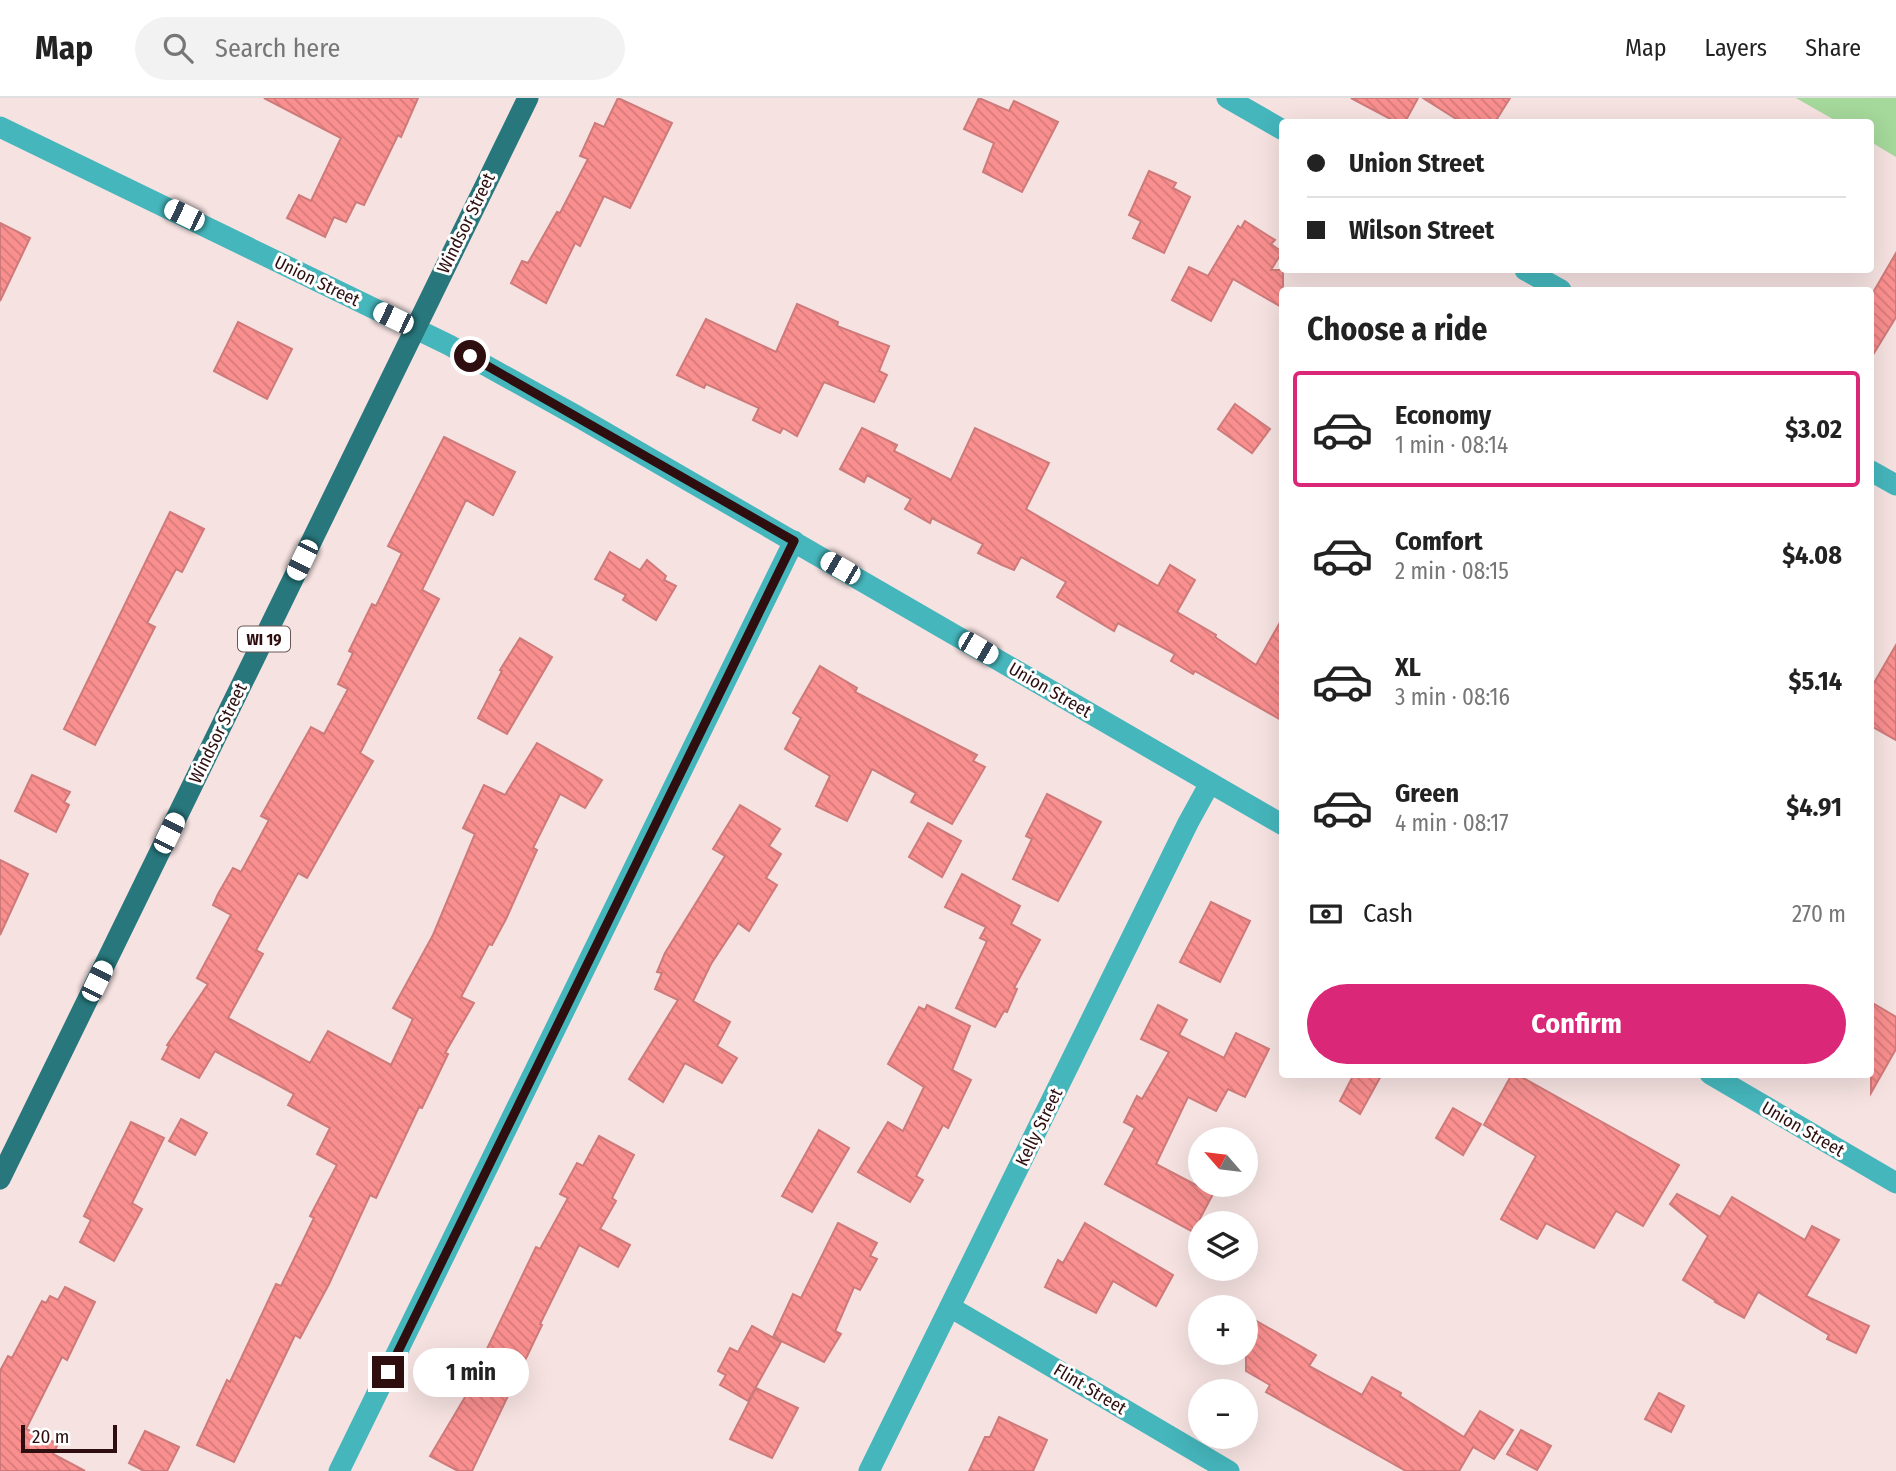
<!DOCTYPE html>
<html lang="en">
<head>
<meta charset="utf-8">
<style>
  body { margin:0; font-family:"Fira Sans Condensed",sans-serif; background:#f2f2f2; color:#222; height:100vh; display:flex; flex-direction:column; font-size:26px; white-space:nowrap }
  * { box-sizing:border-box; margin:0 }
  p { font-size:23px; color:#767676 }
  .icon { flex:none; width:38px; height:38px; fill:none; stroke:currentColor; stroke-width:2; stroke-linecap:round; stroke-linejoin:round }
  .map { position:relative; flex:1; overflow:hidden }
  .side { position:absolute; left:1279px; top:189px; width:595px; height:791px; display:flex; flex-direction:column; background:#fff; border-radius:7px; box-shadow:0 7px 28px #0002 }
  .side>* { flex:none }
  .banner { position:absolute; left:1279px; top:21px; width:595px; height:154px; border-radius:7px; box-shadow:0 7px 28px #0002; display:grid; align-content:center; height:154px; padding:0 28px; background:#fff }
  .needle { width:46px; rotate:298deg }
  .fabs { position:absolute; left:1188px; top:1029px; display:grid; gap:14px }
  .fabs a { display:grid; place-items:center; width:70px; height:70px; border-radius:50%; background:#fff; box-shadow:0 7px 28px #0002; font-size:35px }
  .scale { position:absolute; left:21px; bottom:18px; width:96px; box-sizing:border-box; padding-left:7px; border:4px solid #2e0e0f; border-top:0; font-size:19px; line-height:24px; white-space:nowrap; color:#2e0e0f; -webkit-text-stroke:5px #fff; paint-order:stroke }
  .end { position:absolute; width:32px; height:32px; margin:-16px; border:9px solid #2e0e0f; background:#fff; box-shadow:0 0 0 4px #fff }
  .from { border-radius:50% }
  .bubble { position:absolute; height:49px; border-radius:24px; background:#fff; box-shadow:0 7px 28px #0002; font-size:23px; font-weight:700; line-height:49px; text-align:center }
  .car { position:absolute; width:21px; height:42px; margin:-21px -10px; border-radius:9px; box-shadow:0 0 5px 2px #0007; background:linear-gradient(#fff 24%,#345 0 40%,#fff 0 76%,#345 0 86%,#fff 0) }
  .banner b { display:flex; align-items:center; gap:24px; height:66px; font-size:26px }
  .banner b+b { border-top:2px solid #e0e0e0 }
  .banner i { width:18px; height:18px; background:#222 }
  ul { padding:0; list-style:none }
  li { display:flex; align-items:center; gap:21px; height:116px; margin:0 14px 10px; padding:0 14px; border:4px solid transparent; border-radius:7px }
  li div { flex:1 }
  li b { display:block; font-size:26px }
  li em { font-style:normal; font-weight:700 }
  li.on { border-color:#db2777 }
  li>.icon { width:63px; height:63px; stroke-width:1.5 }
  h2 { padding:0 28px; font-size:32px; line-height:84px }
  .pay { display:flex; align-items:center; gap:18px; height:77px; padding:0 28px; font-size:26px }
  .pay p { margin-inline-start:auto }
  .button { display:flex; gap:14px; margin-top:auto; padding:14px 28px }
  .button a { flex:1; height:80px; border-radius:42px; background:#db2777; color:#fff; font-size:28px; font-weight:700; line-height:80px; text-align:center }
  header { display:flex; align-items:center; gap:42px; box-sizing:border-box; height:98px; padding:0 35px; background:#fff; border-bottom:2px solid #e0e0e0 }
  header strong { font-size:33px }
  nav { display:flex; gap:38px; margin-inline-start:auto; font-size:24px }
  .search { width:490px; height:63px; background:#f2f2f2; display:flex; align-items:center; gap:18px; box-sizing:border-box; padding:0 24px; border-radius:38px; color:#767676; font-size:26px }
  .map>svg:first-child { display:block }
  .grass { fill:#a5d89b }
  .building { fill:url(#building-back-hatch); stroke:#cf7a7a; stroke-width:2 }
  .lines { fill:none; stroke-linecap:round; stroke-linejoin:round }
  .street { stroke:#45b6bc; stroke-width:21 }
  .primary { stroke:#27777c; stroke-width:21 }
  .route { stroke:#2e0e0f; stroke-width:9 }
  .labels { text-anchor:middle; stroke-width:6; stroke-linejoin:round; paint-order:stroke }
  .shield { fill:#fff; stroke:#6d5657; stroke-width:2 }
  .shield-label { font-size:16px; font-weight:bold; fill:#2e0e0f }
  .street-label { font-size:18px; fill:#2e0e0f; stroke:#fff }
</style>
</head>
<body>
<header>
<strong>Map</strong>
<div class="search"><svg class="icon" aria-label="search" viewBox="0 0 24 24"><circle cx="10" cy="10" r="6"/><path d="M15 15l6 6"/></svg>Search here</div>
<nav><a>Map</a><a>Layers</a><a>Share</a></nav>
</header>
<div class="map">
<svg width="1896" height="1373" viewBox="0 0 1896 1373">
  <defs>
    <pattern id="building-back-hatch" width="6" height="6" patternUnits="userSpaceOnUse" patternTransform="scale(1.75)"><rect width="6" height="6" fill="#fa8f8f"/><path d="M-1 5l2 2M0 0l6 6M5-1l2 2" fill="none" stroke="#d77a7a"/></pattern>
  </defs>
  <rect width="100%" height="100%" fill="#f5e2e1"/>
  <polygon class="grass" points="1796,0 1896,0 1896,59 1871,44 1871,24 1838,24"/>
  <g class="building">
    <polygon points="264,0 418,0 401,39 398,37 364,107 356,104 346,124 334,119 325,139 287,120 299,97 311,103 341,40"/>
    <polygon points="618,0 672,25 630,110 604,98 580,148 575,145 546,205 511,185 522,163 528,165 557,114 560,115 588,61 580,58 595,25 604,29"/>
    <polygon points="979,0 1009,13 1014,3 1058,24 1022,94 983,74 994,45 964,31"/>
    <polygon points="1351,0 1418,0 1405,24 1396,24"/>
    <polygon points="1423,0 1510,0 1495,24 1461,24"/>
    <polygon points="1149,73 1176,85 1173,90 1190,99 1164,155 1133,140 1141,123 1129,117"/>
    <polygon points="1245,123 1275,142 1271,146 1282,154 1271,172 1283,172 1283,210 1233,181 1211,223 1172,202 1189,169 1208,178 1238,128 1241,130"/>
    <polygon points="0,125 30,140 0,203"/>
    <polygon points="1896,155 1896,219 1871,260 1871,198"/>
    <polygon points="797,206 838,224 837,228 889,248 879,273 887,277 874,304 824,284 797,338 783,330 780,335 753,322 759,310 706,286 704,290 677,277 706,221 776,254"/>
    <polygon points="238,224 292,251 267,301 214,273"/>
    <polygon points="1235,306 1270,331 1252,355 1218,331"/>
    <polygon points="862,330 897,347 894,353 951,382 975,330 1049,365 1026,411 1158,488 1170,467 1195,482 1177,514 1216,537 1215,539 1256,567 1283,519 1283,623 1195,573 1193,576 1171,563 1175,556 1118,525 1114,533 1057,499 1066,484 1021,459 1014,472 1002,467 978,455 983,446 932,420 930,425 905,411 911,401 867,377 864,384 840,371"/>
    <polygon points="444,339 515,374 493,417 466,402 422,492 439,501 360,655 373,663 307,780 298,775 256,852 263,856 228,920 310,965 328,933 391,967 413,921 393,910 433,837 475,736 463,730 484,687 505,697 537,645 602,682 585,710 560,696 533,750 537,752 506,821 492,847 489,846 461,899 474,905 445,955 448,956 422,1010 419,1009 376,1100 370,1097 329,1186 300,1240 295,1237 234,1364 197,1347 227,1282 230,1284 276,1186 281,1188 314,1120 310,1118 337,1067 317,1056 330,1030 288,1007 294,996 215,953 199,980 162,961 169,948 167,947 208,886 197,880 231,817 213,807 218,796 233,770 241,774 269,722 261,718 311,629 324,636 348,591 338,586 353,555 349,553 372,506 376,508 402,455 388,448"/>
    <polygon points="170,414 204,431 182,474 176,471 147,525 155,529 95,647 64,631"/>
    <polygon points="610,454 640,472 647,462 666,478 664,482 676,488 656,522 623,502 626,497 595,481"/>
    <polygon points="520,540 552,559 507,636 478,620 502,573 500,572"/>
    <polygon points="1896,547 1896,642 1871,628 1871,590"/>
    <polygon points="820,568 857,590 855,594 977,657 973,663 985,669 952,726 911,704 916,695 872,671 847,723 816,708 830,678 785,651 801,620 793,615"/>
    <polygon points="32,677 70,694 64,704 69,707 56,734 15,713"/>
    <polygon points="1047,696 1101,724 1058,803 1013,781 1032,741 1026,738"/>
    <polygon points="740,707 780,731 769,748 781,756 766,780 777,787 749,833 738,825 711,866 693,903 730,924 717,948 737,960 722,985 685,965 663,1004 629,981 678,902 655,891 662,875 657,874 665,855 725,758 713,751"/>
    <polygon points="928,725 961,743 942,779 909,759"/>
    <polygon points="0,762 28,776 0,837"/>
    <polygon points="962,776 1020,808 1011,826 1040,842 1014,890 1017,891 1007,914 1004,913 995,929 956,910 987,843 980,840 986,829 945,809"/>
    <polygon points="1211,804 1250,823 1220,884 1180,864"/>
    <polygon points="1871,904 1896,919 1896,951 1871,995"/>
    <polygon points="927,907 970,928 952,972 971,982 948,1030 943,1027 916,1078 923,1082 910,1104 858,1074 888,1024 903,1033 924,989 888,966 919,909 925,912"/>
    <polygon points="1158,907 1187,922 1179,937 1224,960 1236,935 1269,951 1245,999 1228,991 1216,1013 1188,999 1156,1066 1213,1096 1193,1134 1105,1086 1135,1030 1124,1024 1137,998 1142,1001 1169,954 1141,941"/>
    <polygon points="1354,976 1382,976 1360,1016 1340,1003"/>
    <polygon points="1512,976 1516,976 1679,1067 1643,1128 1616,1113 1594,1150 1546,1125 1537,1141 1501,1121 1536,1058 1484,1027"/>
    <polygon points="1453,1010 1481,1026 1463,1057 1436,1040"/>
    <polygon points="181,1021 207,1035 195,1057 169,1043"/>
    <polygon points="131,1024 164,1040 132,1105 142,1111 114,1163 80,1144 91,1122 84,1118"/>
    <polygon points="819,1032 849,1050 812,1114 782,1098"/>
    <polygon points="599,1038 634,1057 612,1100 616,1103 600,1131 630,1147 618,1169 579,1147 540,1226 542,1227 472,1373 458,1373 430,1358 493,1252 485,1255 536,1149 540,1151 568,1100 560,1096 577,1065 583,1068"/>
    <polygon points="1677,1096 1720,1119 1732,1099 1805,1142 1812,1128 1839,1142 1806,1198 1869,1228 1856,1255 1827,1241 1829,1237 1758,1194 1744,1220 1715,1204 1716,1203 1683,1182 1708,1138 1670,1106"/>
    <polygon points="838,1125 877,1145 870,1158 877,1161 860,1192 854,1189 835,1233 841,1236 824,1264 773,1239 793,1196 801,1200"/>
    <polygon points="1085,1125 1173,1177 1156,1208 1113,1183 1096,1215 1045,1189 1058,1162 1063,1165"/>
    <polygon points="65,1189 95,1204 67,1262 62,1259 26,1331 58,1346 53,1356 85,1373 0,1373 0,1273 8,1258 12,1260 42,1203 46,1205 50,1198 58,1202"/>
    <polygon points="1246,1217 1316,1257 1309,1268 1362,1297 1372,1279 1401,1295 1400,1298 1464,1339 1480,1313 1513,1332 1494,1361 1473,1349 1459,1373 1406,1373 1266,1294 1270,1287 1246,1273"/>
    <polygon points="752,1228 781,1244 748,1303 720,1287 726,1277 718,1273 730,1250 738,1254"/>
    <polygon points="756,1290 798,1310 772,1360 730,1341"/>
    <polygon points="1659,1295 1684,1308 1671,1334 1645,1321"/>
    <polygon points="999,1319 1047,1342 1033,1373 969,1373 985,1339 990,1339"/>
    <polygon points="1521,1332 1551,1348 1537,1372 1507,1356"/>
    <polygon points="145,1333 179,1349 167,1373 144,1373 129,1365"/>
  </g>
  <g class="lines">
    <g class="street">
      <polyline points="1227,0 1283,32"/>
      <polyline points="0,29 449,247 575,317 1283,727"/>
      <polyline points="1525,172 1561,192"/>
      <polyline points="1871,373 1896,387"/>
      <polyline points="1710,976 1896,1085"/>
      <polyline points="950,1209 1229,1373"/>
      <polyline points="339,1373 794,443"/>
      <polyline points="869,1373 1188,725 1210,685"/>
    </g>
    <polyline class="primary" points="0,1081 528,0"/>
  </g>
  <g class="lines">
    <polyline class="route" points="388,1274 794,443 470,258"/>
  </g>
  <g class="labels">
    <rect class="shield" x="238" y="528.5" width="52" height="25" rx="5"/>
    <g class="shield-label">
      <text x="264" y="547">WI 19</text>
    </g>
    <g class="street-label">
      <text transform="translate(466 125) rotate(-64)" y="6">Windsor Street</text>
      <text transform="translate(317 183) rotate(26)" y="6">Union Street</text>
      <text transform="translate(1050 592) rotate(30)" y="6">Union Street</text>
      <text transform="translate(218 635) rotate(-64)" y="6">Windsor Street</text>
      <text transform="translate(1039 1029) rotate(-64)" y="6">Kelly Street</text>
      <text transform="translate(1803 1031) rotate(30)" y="6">Union Street</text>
      <text transform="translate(1090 1291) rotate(31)" y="6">Flint Street</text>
    </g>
  </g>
</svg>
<div class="fabs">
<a><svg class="needle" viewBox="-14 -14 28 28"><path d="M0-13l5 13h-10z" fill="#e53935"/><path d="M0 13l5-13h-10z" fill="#767676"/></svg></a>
<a><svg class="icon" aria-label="layers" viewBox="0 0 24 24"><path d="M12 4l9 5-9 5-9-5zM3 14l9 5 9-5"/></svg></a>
<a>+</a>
<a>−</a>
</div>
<div class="scale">20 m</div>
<i class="end from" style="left:470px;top:258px"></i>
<i class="end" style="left:388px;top:1274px"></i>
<div class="bubble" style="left:413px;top:1250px;width:116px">1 min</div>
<i class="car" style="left:184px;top:117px;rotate:296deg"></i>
<i class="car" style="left:393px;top:220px;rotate:296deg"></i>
<i class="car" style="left:302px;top:462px;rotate:206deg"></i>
<i class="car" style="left:840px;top:470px;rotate:300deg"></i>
<i class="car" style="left:978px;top:550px;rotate:120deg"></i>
<i class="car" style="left:169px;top:735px;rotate:26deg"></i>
<i class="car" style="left:97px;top:883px;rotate:26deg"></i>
<div class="banner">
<b><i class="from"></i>Union Street</b>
<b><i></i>Wilson Street</b>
</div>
<section class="side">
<h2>Choose a ride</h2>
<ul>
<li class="on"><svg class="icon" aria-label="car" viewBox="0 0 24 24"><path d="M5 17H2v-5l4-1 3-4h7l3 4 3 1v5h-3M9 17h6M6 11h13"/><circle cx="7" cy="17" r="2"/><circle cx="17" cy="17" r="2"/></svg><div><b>Economy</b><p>1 min · 08:14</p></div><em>$3.02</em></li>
<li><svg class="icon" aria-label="car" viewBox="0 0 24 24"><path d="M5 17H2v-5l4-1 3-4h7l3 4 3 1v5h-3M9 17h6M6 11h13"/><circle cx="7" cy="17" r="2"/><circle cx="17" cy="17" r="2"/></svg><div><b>Comfort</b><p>2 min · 08:15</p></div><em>$4.08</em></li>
<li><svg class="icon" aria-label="car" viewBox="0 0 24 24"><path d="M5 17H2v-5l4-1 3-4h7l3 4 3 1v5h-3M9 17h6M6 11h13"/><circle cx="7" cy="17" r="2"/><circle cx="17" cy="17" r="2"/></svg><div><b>XL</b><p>3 min · 08:16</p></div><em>$5.14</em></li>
<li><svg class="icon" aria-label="car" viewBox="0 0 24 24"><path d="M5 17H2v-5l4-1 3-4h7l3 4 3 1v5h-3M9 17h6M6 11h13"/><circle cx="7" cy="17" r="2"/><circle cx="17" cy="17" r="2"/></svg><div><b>Green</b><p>4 min · 08:17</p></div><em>$4.91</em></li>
</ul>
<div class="pay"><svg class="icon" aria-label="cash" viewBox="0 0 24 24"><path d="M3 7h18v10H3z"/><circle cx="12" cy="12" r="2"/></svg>Cash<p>270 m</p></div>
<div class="button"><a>Confirm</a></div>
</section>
</div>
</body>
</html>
